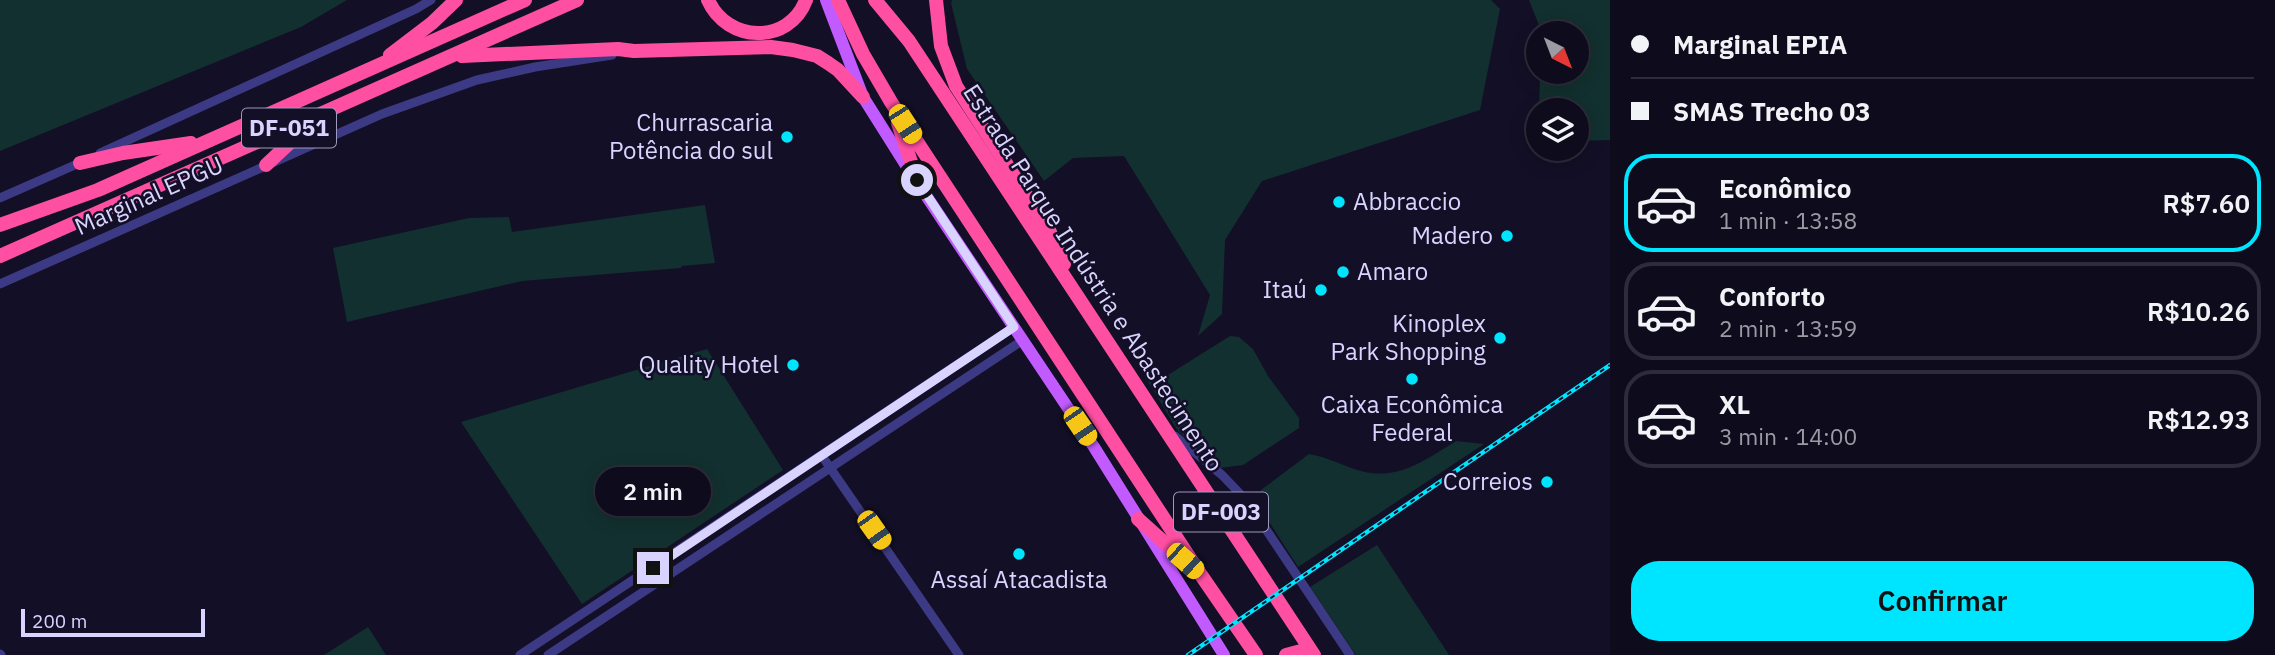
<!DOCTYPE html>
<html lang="pt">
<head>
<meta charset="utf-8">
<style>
  body { margin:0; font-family:"IBM Plex Sans",sans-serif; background:#1c1929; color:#f1f3f6; height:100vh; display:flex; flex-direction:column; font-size:26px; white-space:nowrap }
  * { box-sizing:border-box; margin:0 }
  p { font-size:23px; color:#9b9ba3 }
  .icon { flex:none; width:38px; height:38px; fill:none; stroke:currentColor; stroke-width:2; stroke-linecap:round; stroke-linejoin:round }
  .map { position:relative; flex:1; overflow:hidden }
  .panel { display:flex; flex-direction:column; background:#0e0b1c; width:665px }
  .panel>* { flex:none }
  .hud { display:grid; align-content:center; height:154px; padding:0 21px; background:#0e0b1c }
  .needle { width:46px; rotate:138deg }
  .controls { position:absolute; left:1526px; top:21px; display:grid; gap:14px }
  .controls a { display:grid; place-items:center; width:63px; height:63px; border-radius:50%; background:#0e0b1c; box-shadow:0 4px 18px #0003,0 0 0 2px #2e2b3b; font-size:35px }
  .scale { position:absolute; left:21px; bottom:18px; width:184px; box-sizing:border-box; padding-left:7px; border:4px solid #d9d4ff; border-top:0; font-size:19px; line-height:24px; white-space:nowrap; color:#d9d4ff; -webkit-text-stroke:5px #130f26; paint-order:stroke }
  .end { position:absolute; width:32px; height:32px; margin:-16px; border:9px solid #d9d4ff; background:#111; box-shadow:0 0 0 4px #111 }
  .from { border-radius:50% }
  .bubble { position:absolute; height:49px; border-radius:24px; background:#0e0b1c; box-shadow:0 4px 18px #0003,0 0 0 2px #2e2b3b; font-size:23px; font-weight:600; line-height:49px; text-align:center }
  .car { position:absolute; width:21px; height:42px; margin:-21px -10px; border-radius:9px; box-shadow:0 0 5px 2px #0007; background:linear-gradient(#f5c518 24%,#345 0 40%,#f5c518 0 76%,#345 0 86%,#f5c518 0) }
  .hud b { display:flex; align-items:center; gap:24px; height:66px; font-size:26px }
  .hud b+b { border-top:2px solid #2e2b3b }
  .hud i { width:18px; height:18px; background:#f1f3f6 }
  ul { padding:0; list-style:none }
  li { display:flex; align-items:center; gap:21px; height:98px; margin:0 14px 10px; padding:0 7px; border:4px solid #2e2b3b; border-radius:28px }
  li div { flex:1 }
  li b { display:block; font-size:26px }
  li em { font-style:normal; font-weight:600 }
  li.on { border-color:#00e5ff }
  li>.icon { width:63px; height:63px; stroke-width:1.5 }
  .cta { display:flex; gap:14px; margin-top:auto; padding:14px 21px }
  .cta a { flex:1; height:80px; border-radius:28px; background:#00e5ff; color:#111; font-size:28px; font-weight:600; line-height:80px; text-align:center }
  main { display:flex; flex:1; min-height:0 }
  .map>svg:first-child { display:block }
  .green { fill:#12302f }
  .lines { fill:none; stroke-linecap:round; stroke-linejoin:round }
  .minor { stroke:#3d3a85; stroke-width:9 }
  .major { stroke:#c25bff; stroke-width:12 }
  .highway { stroke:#ff4fa3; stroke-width:14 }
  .rail-casing { stroke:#00e5ff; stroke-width:4.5 }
  .rail { stroke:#130f26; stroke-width:2; stroke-dasharray:5; stroke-linecap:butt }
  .route { stroke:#d9d4ff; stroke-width:9 }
  .poi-dot { fill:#00e5ff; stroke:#130f26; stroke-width:2.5 }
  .labels { text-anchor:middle; stroke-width:5; stroke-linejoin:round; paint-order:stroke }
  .shield { fill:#130f26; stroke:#9e99be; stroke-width:2 }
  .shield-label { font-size:23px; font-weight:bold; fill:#d9d4ff }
  .poi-label { font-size:24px; fill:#d9d4ff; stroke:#130f26; text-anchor:end }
  .street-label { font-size:24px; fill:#d9d4ff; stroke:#130f26 }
</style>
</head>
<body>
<main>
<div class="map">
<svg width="1610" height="655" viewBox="0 0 1610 655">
  <rect width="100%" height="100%" fill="#130f26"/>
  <g class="green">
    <polygon points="0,0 347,0 301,27 0,151"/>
    <polygon points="952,0 1491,0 1500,9 1480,110 1262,181 1225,240 1222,314 1198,336 1210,295 1124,156 1073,158 1044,181 967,69 951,3"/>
    <polygon points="1529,0 1610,0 1610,140 1577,141 1577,110 1539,110 1540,72 1577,72 1577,33 1542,33"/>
    <polygon points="705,205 715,263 682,266 681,268 522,281 347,322 333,248 469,218 509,217 512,232"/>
    <polygon points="1230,336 1239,337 1253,349 1268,376 1299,418 1299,428 1243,465 1220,468 1178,431 1147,380 1160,380"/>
    <polygon points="707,349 783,470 582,604 461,422"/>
    <path d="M 1456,441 L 1484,444 L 1298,567 L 1259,506 L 1261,490 L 1309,454 C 1328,457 1343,466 1361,471 C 1398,481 1425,460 1456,441 Z"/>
    <polygon points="1377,545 1449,655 1356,655 1310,587"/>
    <polygon points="368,627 386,655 324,655"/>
  </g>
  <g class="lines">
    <g class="minor">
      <polyline points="100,153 416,9 431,0"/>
      <polyline points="0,198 84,161"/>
      <polyline points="0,284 382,114 477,80 535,67 612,55"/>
      <polyline points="1175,436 1222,475 1247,501 1350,655"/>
      <polyline points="822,456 959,655"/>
      <polyline points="0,654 1,655"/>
      <polyline points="520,655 1014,327"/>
      <polyline points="548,655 1023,340"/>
    </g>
    <polyline class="major" points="826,0 863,97 909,170 1094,447 1224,655"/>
    <g class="highway">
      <path d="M 708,0 C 727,43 789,45 806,0"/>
      <polyline points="838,0 863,54 891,102 1201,575 1256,655"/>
      <polyline points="875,0 909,41 1314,655"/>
      <polyline points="936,0 941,46 956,86 1049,230 1064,264"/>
      <polyline points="390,55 432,23 456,0"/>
      <polyline points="462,56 618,49 634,51 771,47 793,50 817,56 828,63 838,70 863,97"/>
      <polyline points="898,123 917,180"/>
      <polyline points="80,163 123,153 191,143"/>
      <polyline points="266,165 311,123"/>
      <polyline points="0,225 98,190 525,0"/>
      <polyline points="0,256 577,0"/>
      <polyline points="1138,519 1186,562"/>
      <polyline points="1286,655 1301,651 1313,655"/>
    </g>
    <g class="rail-casing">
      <polyline id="rail" points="1188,655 1610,365"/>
    </g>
    <use href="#rail" class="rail"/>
  </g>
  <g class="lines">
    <polyline class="route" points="653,568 1014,327 917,180"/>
  </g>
  <g class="poi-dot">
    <circle cx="787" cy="137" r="7"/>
    <circle cx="1339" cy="202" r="7"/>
    <circle cx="1507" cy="236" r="7"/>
    <circle cx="1343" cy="272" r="7"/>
    <circle cx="1321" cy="290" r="7"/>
    <circle cx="1500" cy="338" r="7"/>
    <circle cx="793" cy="365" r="7"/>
    <circle cx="1412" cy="379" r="7"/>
    <circle cx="1547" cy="482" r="7"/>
    <circle cx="1019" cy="554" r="7"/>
  </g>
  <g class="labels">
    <g class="shield">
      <rect x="242" y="108.5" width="94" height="39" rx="5"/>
      <rect x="1174" y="492.5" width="94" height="39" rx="5"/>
    </g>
    <g class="shield-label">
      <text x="289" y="136">DF-051</text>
      <text x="1221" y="520">DF-003</text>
    </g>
    <g class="poi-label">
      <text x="773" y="131">Churrascaria<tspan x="773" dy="28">Potência do sul</tspan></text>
      <text x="1353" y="210" text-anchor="start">Abbraccio</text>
      <text x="1493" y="244">Madero</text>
      <text x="1357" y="280" text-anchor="start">Amaro</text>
      <text x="1307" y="298">Itaú</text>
      <text x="1486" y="332">Kinoplex<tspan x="1486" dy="28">Park Shopping</tspan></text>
      <text x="779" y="373">Quality Hotel</text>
      <text x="1412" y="413" text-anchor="middle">Caixa Econômica<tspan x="1412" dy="28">Federal</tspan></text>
      <text x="1533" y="490">Correios</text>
      <text x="1019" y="588" text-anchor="middle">Assaí Atacadista</text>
    </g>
    <g class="street-label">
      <text transform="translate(149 196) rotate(-24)" y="8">Marginal EPGU</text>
      <text transform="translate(1093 278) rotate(57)" y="8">Estrada Parque Indústria e Abastecimento</text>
    </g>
  </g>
</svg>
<div class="controls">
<a><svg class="needle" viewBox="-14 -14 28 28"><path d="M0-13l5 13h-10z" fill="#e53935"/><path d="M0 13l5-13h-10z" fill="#9b9ba3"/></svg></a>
<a><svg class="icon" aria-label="layers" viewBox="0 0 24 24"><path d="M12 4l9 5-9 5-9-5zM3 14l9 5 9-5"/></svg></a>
</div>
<div class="scale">200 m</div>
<i class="end from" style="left:917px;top:180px"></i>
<i class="end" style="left:653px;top:568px"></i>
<div class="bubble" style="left:595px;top:467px;width:116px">2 min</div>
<i class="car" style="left:905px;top:124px;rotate:147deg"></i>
<i class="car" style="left:1080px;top:426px;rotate:146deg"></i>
<i class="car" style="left:874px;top:530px;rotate:145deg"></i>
<i class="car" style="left:1185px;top:561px;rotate:132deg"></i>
</div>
<section class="panel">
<div class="hud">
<b><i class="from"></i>Marginal EPIA</b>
<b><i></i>SMAS Trecho 03</b>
</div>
<ul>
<li class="on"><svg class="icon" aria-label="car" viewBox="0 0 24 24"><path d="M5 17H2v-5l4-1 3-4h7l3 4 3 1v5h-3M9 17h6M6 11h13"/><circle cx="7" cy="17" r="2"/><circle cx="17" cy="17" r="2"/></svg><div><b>Econômico</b><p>1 min · 13:58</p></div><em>R$7.60</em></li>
<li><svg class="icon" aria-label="car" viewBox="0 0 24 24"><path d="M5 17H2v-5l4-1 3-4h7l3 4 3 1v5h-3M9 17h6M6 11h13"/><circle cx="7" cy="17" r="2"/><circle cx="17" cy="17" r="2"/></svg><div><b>Conforto</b><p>2 min · 13:59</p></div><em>R$10.26</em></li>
<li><svg class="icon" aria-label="car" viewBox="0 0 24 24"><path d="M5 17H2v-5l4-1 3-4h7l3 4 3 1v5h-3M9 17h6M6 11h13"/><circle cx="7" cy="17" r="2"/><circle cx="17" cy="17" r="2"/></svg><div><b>XL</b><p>3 min · 14:00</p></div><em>R$12.93</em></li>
</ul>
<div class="cta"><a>Confirmar</a></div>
</section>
</main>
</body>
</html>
